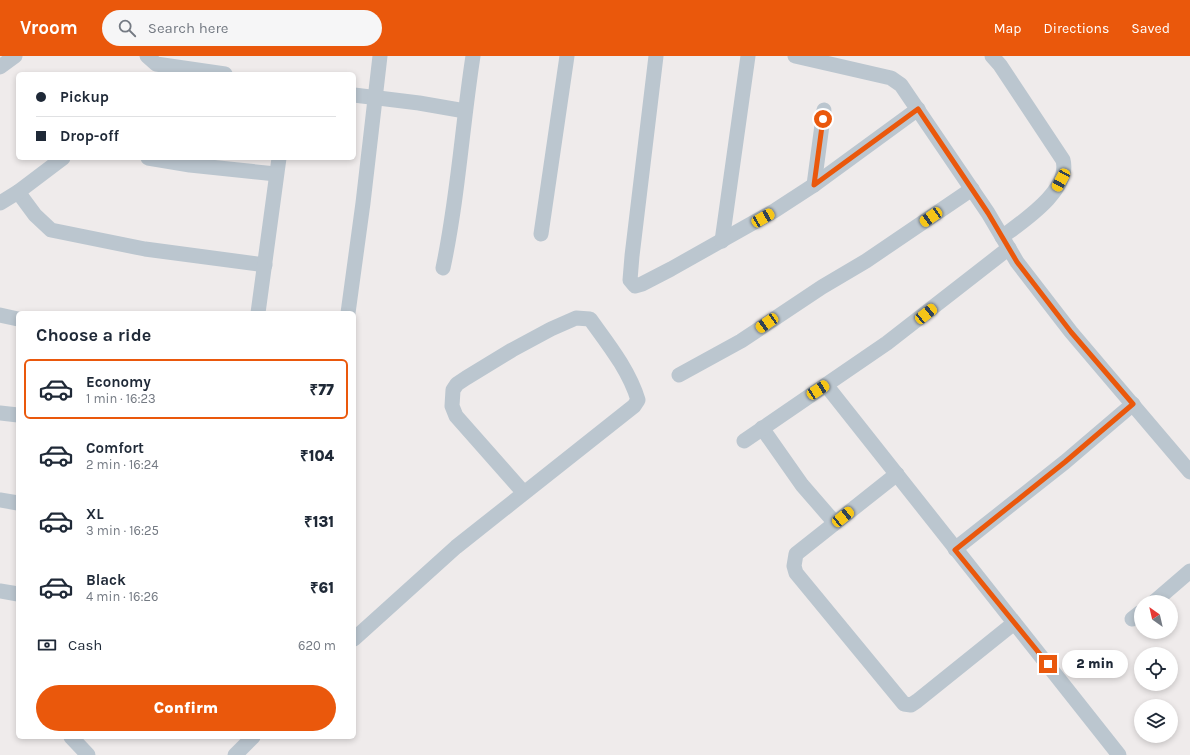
<!DOCTYPE html>
<html lang="en">
<head>
<meta charset="utf-8">
<style>
  body { margin:0; font-family:Karla,sans-serif; background:#f6f6f7; color:#1f2937; height:100vh; display:flex; flex-direction:column; font-size:15px; white-space:nowrap }
  * { box-sizing:border-box; margin:0 }
  p { font-size:13px; color:#747a83 }
  .icon { flex:none; width:22px; height:22px; fill:none; stroke:currentColor; stroke-width:2; stroke-linecap:round; stroke-linejoin:round }
  .map { position:relative; flex:1; overflow:hidden }
  .drawer { position:absolute; left:16px; top:255px; width:340px; height:428px; display:flex; flex-direction:column; background:#fff; border-radius:6px; box-shadow:0 2px 6px #0003 }
  .drawer>* { flex:none }
  .top-card { position:absolute; left:16px; top:16px; width:340px; height:88px; border-radius:6px; box-shadow:0 2px 6px #0003; display:grid; align-content:center; height:88px; padding:0 20px; background:#fff }
  .needle { width:26px; rotate:326deg }
  .tools { position:absolute; left:1134px; top:539px; display:grid; gap:8px }
  .tools a { display:grid; place-items:center; width:44px; height:44px; border-radius:50%; background:#fff; box-shadow:0 2px 6px #0003; font-size:20px }
  .end { position:absolute; width:18px; height:18px; margin:-9px; border:5px solid #ea580c; background:#fff; box-shadow:0 0 0 2px #fff }
  .from { border-radius:50% }
  .bubble { position:absolute; height:28px; border-radius:14px; background:#fff; box-shadow:0 2px 6px #0003; font-size:13px; font-weight:800; line-height:28px; text-align:center }
  .car { position:absolute; width:12px; height:24px; margin:-12px -6px; border-radius:5px; box-shadow:0 0 3px 1px #0007; background:linear-gradient(#f5c518 24%,#345 0 40%,#f5c518 0 76%,#345 0 86%,#f5c518 0) }
  .top-card b { display:flex; align-items:center; gap:14px; height:38px; font-size:15px }
  .top-card b+b { border-top:1px solid #e0e1e3 }
  .top-card i { width:10px; height:10px; background:#1f2937 }
  ul { padding:0; list-style:none }
  li { display:flex; align-items:center; gap:12px; height:60px; margin:0 8px 6px; padding:0 12px; border:2px solid transparent; border-radius:6px }
  li div { flex:1 }
  li b { display:block; font-size:15px }
  li em { font-style:normal; font-weight:800 }
  li.on { border-color:#ea580c }
  li>.icon { width:36px; height:36px; stroke-width:1.5 }
  h2 { padding:0 20px; font-size:18px; line-height:48px }
  .pay { display:flex; align-items:center; gap:10px; height:44px; padding:0 20px; font-size:15px }
  .pay p { margin-inline-start:auto }
  .primary-button { display:flex; gap:8px; margin-top:auto; padding:8px 20px }
  .primary-button a { flex:1; height:46px; border-radius:24px; background:#ea580c; color:#fff; font-size:16px; font-weight:800; line-height:46px; text-align:center }
  header { display:flex; align-items:center; gap:24px; box-sizing:border-box; height:56px; padding:0 20px; background:#ea580c; color:#fff }
  header strong { font-size:19px }
  nav { display:flex; gap:22px; margin-inline-start:auto; font-size:14px }
  .search { width:280px; height:36px; background:#f6f6f7; display:flex; align-items:center; gap:10px; box-sizing:border-box; padding:0 14px; border-radius:22px; color:#747a83; font-size:15px }
  .map>svg:first-child { display:block }
  .lines { fill:none; stroke-linecap:round; stroke-linejoin:round }
  .minor { stroke:#bbc6cf; stroke-width:15 }
  .route { stroke:#ea580c; stroke-width:5 }
</style>
</head>
<body>
<header>
<strong>Vroom</strong>
<div class="search"><svg class="icon" aria-label="search" viewBox="0 0 24 24"><circle cx="10" cy="10" r="6"/><path d="M15 15l6 6"/></svg>Search here</div>
<nav><a>Map</a><a>Directions</a><a>Saved</a></nav>
</header>
<div class="map">
<svg width="1190" height="699" viewBox="0 0 1190 699">
  <rect width="100%" height="100%" fill="#efebeb"/>
  <g class="lines">
    <g class="minor">
      <polyline points="147,0 156,8 225,18"/>
      <polyline points="656,0 632,200 630,224 635,230 642,228 671,213 774,155 814,129 918,53"/>
      <polyline points="795,0 891,22 901,29 988,157 1017,206 1071,276 1190,416"/>
      <path d="M 992,0 L 1000,9 L 1063,104 C 1071,134 1023,165 1002,181"/>
      <polyline points="0,11 15,0"/>
      <polyline points="354,39 419,47 465,55"/>
      <polyline points="148,102 190,109 276,118"/>
      <polyline points="814,129 824,54"/>
      <polyline points="18,136 35,159 51,174 145,193 265,209"/>
      <polyline points="0,147 18,136 63,102"/>
      <polyline points="541,178 567,0"/>
      <polyline points="722,185 748,0"/>
      <path d="M 443,212 C 458,142 462,71 473,0"/>
      <polyline points="258,257 279,102"/>
      <polyline points="348,257 363,147 380,0"/>
      <polyline points="0,259 18,263"/>
      <polyline points="679,319 741,285 822,231 866,205 972,133"/>
      <polyline points="826,329 1119,699"/>
      <polyline points="0,357 18,359"/>
      <polyline points="762,372 802,429 835,467"/>
      <polyline points="744,385 887,287 1009,192"/>
      <polyline points="897,418 796,498 794,510 796,517 904,648 911,649 917,645 1014,567"/>
      <polyline points="0,444 18,447"/>
      <polyline points="955,493 1065,406 1133,348"/>
      <polyline points="0,535 18,538"/>
      <polyline points="1154,546 1190,515"/>
      <polyline points="1132,563 1141,556"/>
      <path d="M 354,583 L 456,491 L 634,350 L 638,344 C 629,314 608,288 590,263 L 576,262 L 551,273 L 512,294 L 466,322 L 457,328 L 453,334 L 452,350 L 456,360 L 524,437"/>
      <polyline points="71,681 88,699"/>
      <polyline points="235,699 253,681"/>
    </g>
  </g>
  <g class="lines">
    <polyline class="route" points="823,63 814,129 918,53 988,157 1017,206 1071,276 1133,348 1065,406 955,494 1048,608"/>
  </g>
</svg>
<div class="tools">
<a><svg class="needle" viewBox="-14 -14 28 28"><path d="M0-13l5 13h-10z" fill="#e53935"/><path d="M0 13l5-13h-10z" fill="#747a83"/></svg></a>
<a><svg class="icon" aria-label="locate" viewBox="0 0 24 24"><circle cx="12" cy="12" r="6"/><path d="M12 2v4M12 18v4M2 12h4M18 12h4"/></svg></a>
<a><svg class="icon" aria-label="layers" viewBox="0 0 24 24"><path d="M12 4l9 5-9 5-9-5zM3 14l9 5 9-5"/></svg></a>
</div>
<i class="end from" style="left:823px;top:63px"></i>
<i class="end" style="left:1048px;top:608px"></i>
<div class="bubble" style="left:1062px;top:594px;width:66px">2 min</div>
<i class="car" style="left:1061px;top:124px;rotate:209deg"></i>
<i class="car" style="left:931px;top:161px;rotate:236deg"></i>
<i class="car" style="left:763px;top:162px;rotate:60deg"></i>
<i class="car" style="left:926px;top:258px;rotate:51deg"></i>
<i class="car" style="left:767px;top:267px;rotate:236deg"></i>
<i class="car" style="left:818px;top:334px;rotate:57deg"></i>
<i class="car" style="left:843px;top:461px;rotate:51deg"></i>
<div class="top-card">
<b><i class="from"></i>Pickup</b>
<b><i></i>Drop-off</b>
</div>
<section class="drawer">
<h2>Choose a ride</h2>
<ul>
<li class="on"><svg class="icon" aria-label="car" viewBox="0 0 24 24"><path d="M5 17H2v-5l4-1 3-4h7l3 4 3 1v5h-3M9 17h6M6 11h13"/><circle cx="7" cy="17" r="2"/><circle cx="17" cy="17" r="2"/></svg><div><b>Economy</b><p>1 min · 16:23</p></div><em>₹77</em></li>
<li><svg class="icon" aria-label="car" viewBox="0 0 24 24"><path d="M5 17H2v-5l4-1 3-4h7l3 4 3 1v5h-3M9 17h6M6 11h13"/><circle cx="7" cy="17" r="2"/><circle cx="17" cy="17" r="2"/></svg><div><b>Comfort</b><p>2 min · 16:24</p></div><em>₹104</em></li>
<li><svg class="icon" aria-label="car" viewBox="0 0 24 24"><path d="M5 17H2v-5l4-1 3-4h7l3 4 3 1v5h-3M9 17h6M6 11h13"/><circle cx="7" cy="17" r="2"/><circle cx="17" cy="17" r="2"/></svg><div><b>XL</b><p>3 min · 16:25</p></div><em>₹131</em></li>
<li><svg class="icon" aria-label="car" viewBox="0 0 24 24"><path d="M5 17H2v-5l4-1 3-4h7l3 4 3 1v5h-3M9 17h6M6 11h13"/><circle cx="7" cy="17" r="2"/><circle cx="17" cy="17" r="2"/></svg><div><b>Black</b><p>4 min · 16:26</p></div><em>₹61</em></li>
</ul>
<div class="pay"><svg class="icon" aria-label="cash" viewBox="0 0 24 24"><path d="M3 7h18v10H3z"/><circle cx="12" cy="12" r="2"/></svg>Cash<p>620 m</p></div>
<div class="primary-button"><a>Confirm</a></div>
</section>
</div>
</body>
</html>
